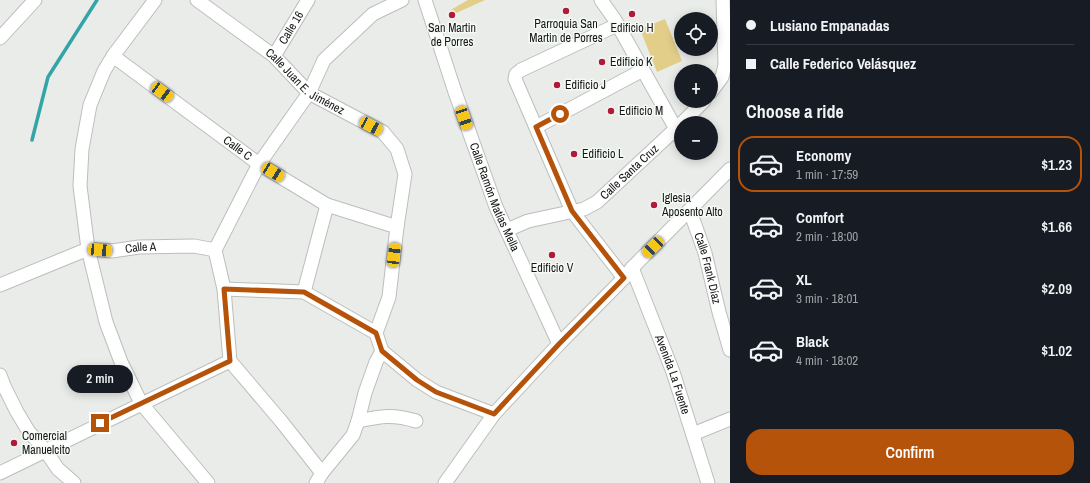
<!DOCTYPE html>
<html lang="en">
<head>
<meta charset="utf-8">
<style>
  body { margin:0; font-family:"Archivo Narrow",sans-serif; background:#20242c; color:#f1f3f6; height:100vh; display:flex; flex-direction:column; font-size:15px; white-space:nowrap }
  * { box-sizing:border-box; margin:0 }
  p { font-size:13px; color:#9ea1a6 }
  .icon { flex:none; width:22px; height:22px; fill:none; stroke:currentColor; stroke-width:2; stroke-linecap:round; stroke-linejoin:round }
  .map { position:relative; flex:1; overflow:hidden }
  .sheet { display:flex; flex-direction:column; background:#171b24; width:360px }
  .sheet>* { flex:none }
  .banner { display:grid; align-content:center; height:88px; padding:0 16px; background:#171b24 }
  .tools { position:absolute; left:674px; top:12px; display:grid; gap:8px }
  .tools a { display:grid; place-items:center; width:44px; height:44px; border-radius:50%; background:#171b24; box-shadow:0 2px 10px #0003; font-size:20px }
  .end { position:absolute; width:18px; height:18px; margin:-9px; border:5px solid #b45309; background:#fff; box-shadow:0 0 0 2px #fff }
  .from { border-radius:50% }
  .bubble { position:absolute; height:28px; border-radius:14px; background:#171b24; box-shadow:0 2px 10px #0003; font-size:13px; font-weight:600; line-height:28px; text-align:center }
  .car { position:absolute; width:12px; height:24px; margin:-12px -6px; border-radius:5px; box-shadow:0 0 3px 1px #0007; background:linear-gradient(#f5c518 24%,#345 0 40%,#f5c518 0 76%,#345 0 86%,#f5c518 0) }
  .banner b { display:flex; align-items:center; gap:14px; height:38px; font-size:15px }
  .banner b+b { border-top:1px solid #363941 }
  .banner i { width:10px; height:10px; background:#f1f3f6 }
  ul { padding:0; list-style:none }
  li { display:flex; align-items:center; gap:12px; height:56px; margin:0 8px 6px; padding:0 8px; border:2px solid transparent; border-radius:16px }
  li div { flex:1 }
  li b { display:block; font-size:15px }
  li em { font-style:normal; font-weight:600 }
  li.current { border-color:#b45309 }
  li>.icon { width:36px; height:36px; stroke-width:1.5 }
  h2 { padding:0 16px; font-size:18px; line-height:48px }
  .action { display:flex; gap:8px; margin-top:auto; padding:8px 16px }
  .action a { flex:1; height:46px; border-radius:16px; background:#b45309; color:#fff; font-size:16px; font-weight:600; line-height:46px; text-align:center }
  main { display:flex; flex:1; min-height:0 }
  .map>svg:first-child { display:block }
  .green { fill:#e2ce89 }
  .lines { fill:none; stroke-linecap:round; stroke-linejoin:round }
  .stream { stroke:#33a5a6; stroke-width:3.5 }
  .minor-casing { stroke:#bbbfbb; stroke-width:15 }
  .minor { stroke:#fff; stroke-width:13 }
  .route { stroke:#b45309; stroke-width:5 }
  .poi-dot { fill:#af1b38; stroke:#f6faf6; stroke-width:1.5 }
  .labels { text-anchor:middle; stroke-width:3; stroke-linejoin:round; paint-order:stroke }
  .poi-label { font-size:12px; fill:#151615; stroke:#f6faf6; text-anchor:start }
  .street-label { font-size:12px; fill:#151615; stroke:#f6faf6 }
</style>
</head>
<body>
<main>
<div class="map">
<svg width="730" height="483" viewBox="0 0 730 483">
  <rect width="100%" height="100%" fill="#e9ece9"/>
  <g class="green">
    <polygon points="468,0 485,0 452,15 449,11"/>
    <polygon points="665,19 682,61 657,72 640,29"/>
  </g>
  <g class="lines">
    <polyline class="stream" points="32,140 48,77 97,0"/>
    <g class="minor-casing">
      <g id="minor">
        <polyline points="155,0 113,56 104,71 90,105 82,149 80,186 88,249 106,322 121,362 141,403 208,483"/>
        <path id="s1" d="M 197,0 L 274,56 L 309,93 L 383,132 L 397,149 L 405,174 L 397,227 L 389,297 L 376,333 L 382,351 L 376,362 L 365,393 L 358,421 L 353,435 L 322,473 L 316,483"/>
        <path id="s2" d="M 425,0 L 455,92 L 496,207 L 559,344"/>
        <polyline points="601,0 615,20 676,129"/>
        <polyline points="617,25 521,70 516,74 515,79 572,211 624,278"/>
        <polyline points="0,38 35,0"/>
        <path id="s3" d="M 113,56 L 259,164 L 327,205 L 397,227"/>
        <path id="s4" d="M 274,56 L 308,0"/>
        <polyline points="711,92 722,77 725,65 723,0"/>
        <polyline points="682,123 704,101"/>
        <polyline points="536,127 643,70"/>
        <path id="s5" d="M 690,211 L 705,253 L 719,312 L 730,350"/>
        <path id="s6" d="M 507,230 L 528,221 L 584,209 L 597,202 L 681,124"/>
        <path id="s7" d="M 632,268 L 673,372 L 708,483"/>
        <path id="s8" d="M 0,285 L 88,249 L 112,251 L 139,247 L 194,246 L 215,250"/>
        <polyline points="224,289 304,292 376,333"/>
        <polyline points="304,292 327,205"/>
        <polyline points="382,351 417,380 436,392 494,414"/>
        <polyline points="0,375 4,386 17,412 29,432 45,450 58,469 74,483"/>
        <path d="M 358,421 C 382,416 393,414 416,421"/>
        <polyline points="693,434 730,419"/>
        <polyline points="0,473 230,361"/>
        <polyline points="322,473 281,421 230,361 224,289 215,250 259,164 309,93 324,60 373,14 402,0"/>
        <polyline points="445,483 494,414 559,344 624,278 632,268 730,169"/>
      </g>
    </g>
    <use href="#minor" class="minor"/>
  </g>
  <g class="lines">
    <polyline class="route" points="100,423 230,361 224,289 304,292 376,333 382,351 417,380 436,392 494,414 559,344 624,278 572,211 536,127 560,114"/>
  </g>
  <g class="poi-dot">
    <circle cx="566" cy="11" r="4"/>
    <circle cx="632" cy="14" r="4"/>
    <circle cx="452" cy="15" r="4"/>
    <circle cx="602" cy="62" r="4"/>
    <circle cx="557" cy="85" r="4"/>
    <circle cx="611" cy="111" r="4"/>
    <circle cx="574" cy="154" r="4"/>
    <circle cx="654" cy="205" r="4"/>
    <circle cx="552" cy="255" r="4"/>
    <circle cx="14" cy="443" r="4"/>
  </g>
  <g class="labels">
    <g class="poi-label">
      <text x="566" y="28" text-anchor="middle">Parroquia San<tspan x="566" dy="14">Martin de Porres</tspan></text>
      <text x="452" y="32" text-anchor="middle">San Martin<tspan x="452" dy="14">de Porres</tspan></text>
      <text x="632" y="32" text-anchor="middle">Edificio H</text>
      <text x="610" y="66">Edificio K</text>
      <text x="565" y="89">Edificio J</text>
      <text x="619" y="115">Edificio M</text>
      <text x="582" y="158">Edificio L</text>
      <text x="662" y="202">Iglesia<tspan x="662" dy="14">Aposento Alto</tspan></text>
      <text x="552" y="272" text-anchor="middle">Edificio V</text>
      <text x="22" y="440">Comercial<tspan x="22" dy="14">Manuelcito</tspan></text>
    </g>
    <g class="street-label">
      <text dy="4" stroke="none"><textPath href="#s4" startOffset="33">Calle 16</textPath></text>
      <text dy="4" stroke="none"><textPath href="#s1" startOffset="136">Calle Juan E. Jiménez</textPath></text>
      <text dy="4" stroke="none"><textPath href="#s3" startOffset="155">Calle C</textPath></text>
      <text dy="4" stroke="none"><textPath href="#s6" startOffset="139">Calle Santa Cruz</textPath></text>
      <text dy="4" stroke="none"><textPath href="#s2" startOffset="209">Calle Ramón Matías Mella</textPath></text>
      <text dy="4" stroke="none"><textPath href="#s8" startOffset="148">Calle A</textPath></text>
      <text dy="4" stroke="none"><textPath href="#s5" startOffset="60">Calle Frank Díaz</textPath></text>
      <text dy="4" stroke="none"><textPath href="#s7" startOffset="114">Avenida La Fuente</textPath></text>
    </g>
  </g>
</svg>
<div class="tools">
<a><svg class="icon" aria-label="locate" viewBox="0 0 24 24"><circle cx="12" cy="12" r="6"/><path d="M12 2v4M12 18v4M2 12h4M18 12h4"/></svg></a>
<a>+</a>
<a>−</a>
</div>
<i class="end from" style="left:560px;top:114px"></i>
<i class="end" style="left:100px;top:423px"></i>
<div class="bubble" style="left:67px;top:365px;width:66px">2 min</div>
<i class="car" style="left:162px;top:92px;rotate:126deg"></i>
<i class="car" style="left:464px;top:118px;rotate:161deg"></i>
<i class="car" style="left:371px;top:126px;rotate:118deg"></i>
<i class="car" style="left:273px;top:172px;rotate:121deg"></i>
<i class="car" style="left:653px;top:247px;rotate:226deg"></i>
<i class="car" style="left:100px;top:250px;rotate:94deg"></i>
<i class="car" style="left:394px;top:255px;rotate:7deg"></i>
</div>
<section class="sheet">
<div class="banner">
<b><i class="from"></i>Lusiano Empanadas</b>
<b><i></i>Calle Federico Velásquez</b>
</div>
<h2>Choose a ride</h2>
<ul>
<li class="current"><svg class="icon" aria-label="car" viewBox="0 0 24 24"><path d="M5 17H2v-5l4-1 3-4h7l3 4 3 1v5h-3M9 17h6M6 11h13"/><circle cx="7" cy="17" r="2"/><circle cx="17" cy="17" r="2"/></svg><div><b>Economy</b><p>1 min · 17:59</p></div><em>$1.23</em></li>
<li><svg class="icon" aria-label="car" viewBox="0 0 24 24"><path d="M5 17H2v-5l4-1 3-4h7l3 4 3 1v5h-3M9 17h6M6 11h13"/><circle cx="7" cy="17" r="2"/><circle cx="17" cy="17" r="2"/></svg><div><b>Comfort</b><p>2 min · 18:00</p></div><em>$1.66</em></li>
<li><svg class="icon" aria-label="car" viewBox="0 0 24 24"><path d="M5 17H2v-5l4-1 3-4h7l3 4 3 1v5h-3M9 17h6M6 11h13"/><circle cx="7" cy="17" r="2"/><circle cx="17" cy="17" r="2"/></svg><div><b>XL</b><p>3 min · 18:01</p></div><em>$2.09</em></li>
<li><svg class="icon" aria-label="car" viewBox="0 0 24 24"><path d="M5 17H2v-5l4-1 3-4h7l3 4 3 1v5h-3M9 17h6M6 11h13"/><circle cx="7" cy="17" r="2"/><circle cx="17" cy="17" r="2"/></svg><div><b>Black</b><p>4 min · 18:02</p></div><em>$1.02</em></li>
</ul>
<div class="action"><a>Confirm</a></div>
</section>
</main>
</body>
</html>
